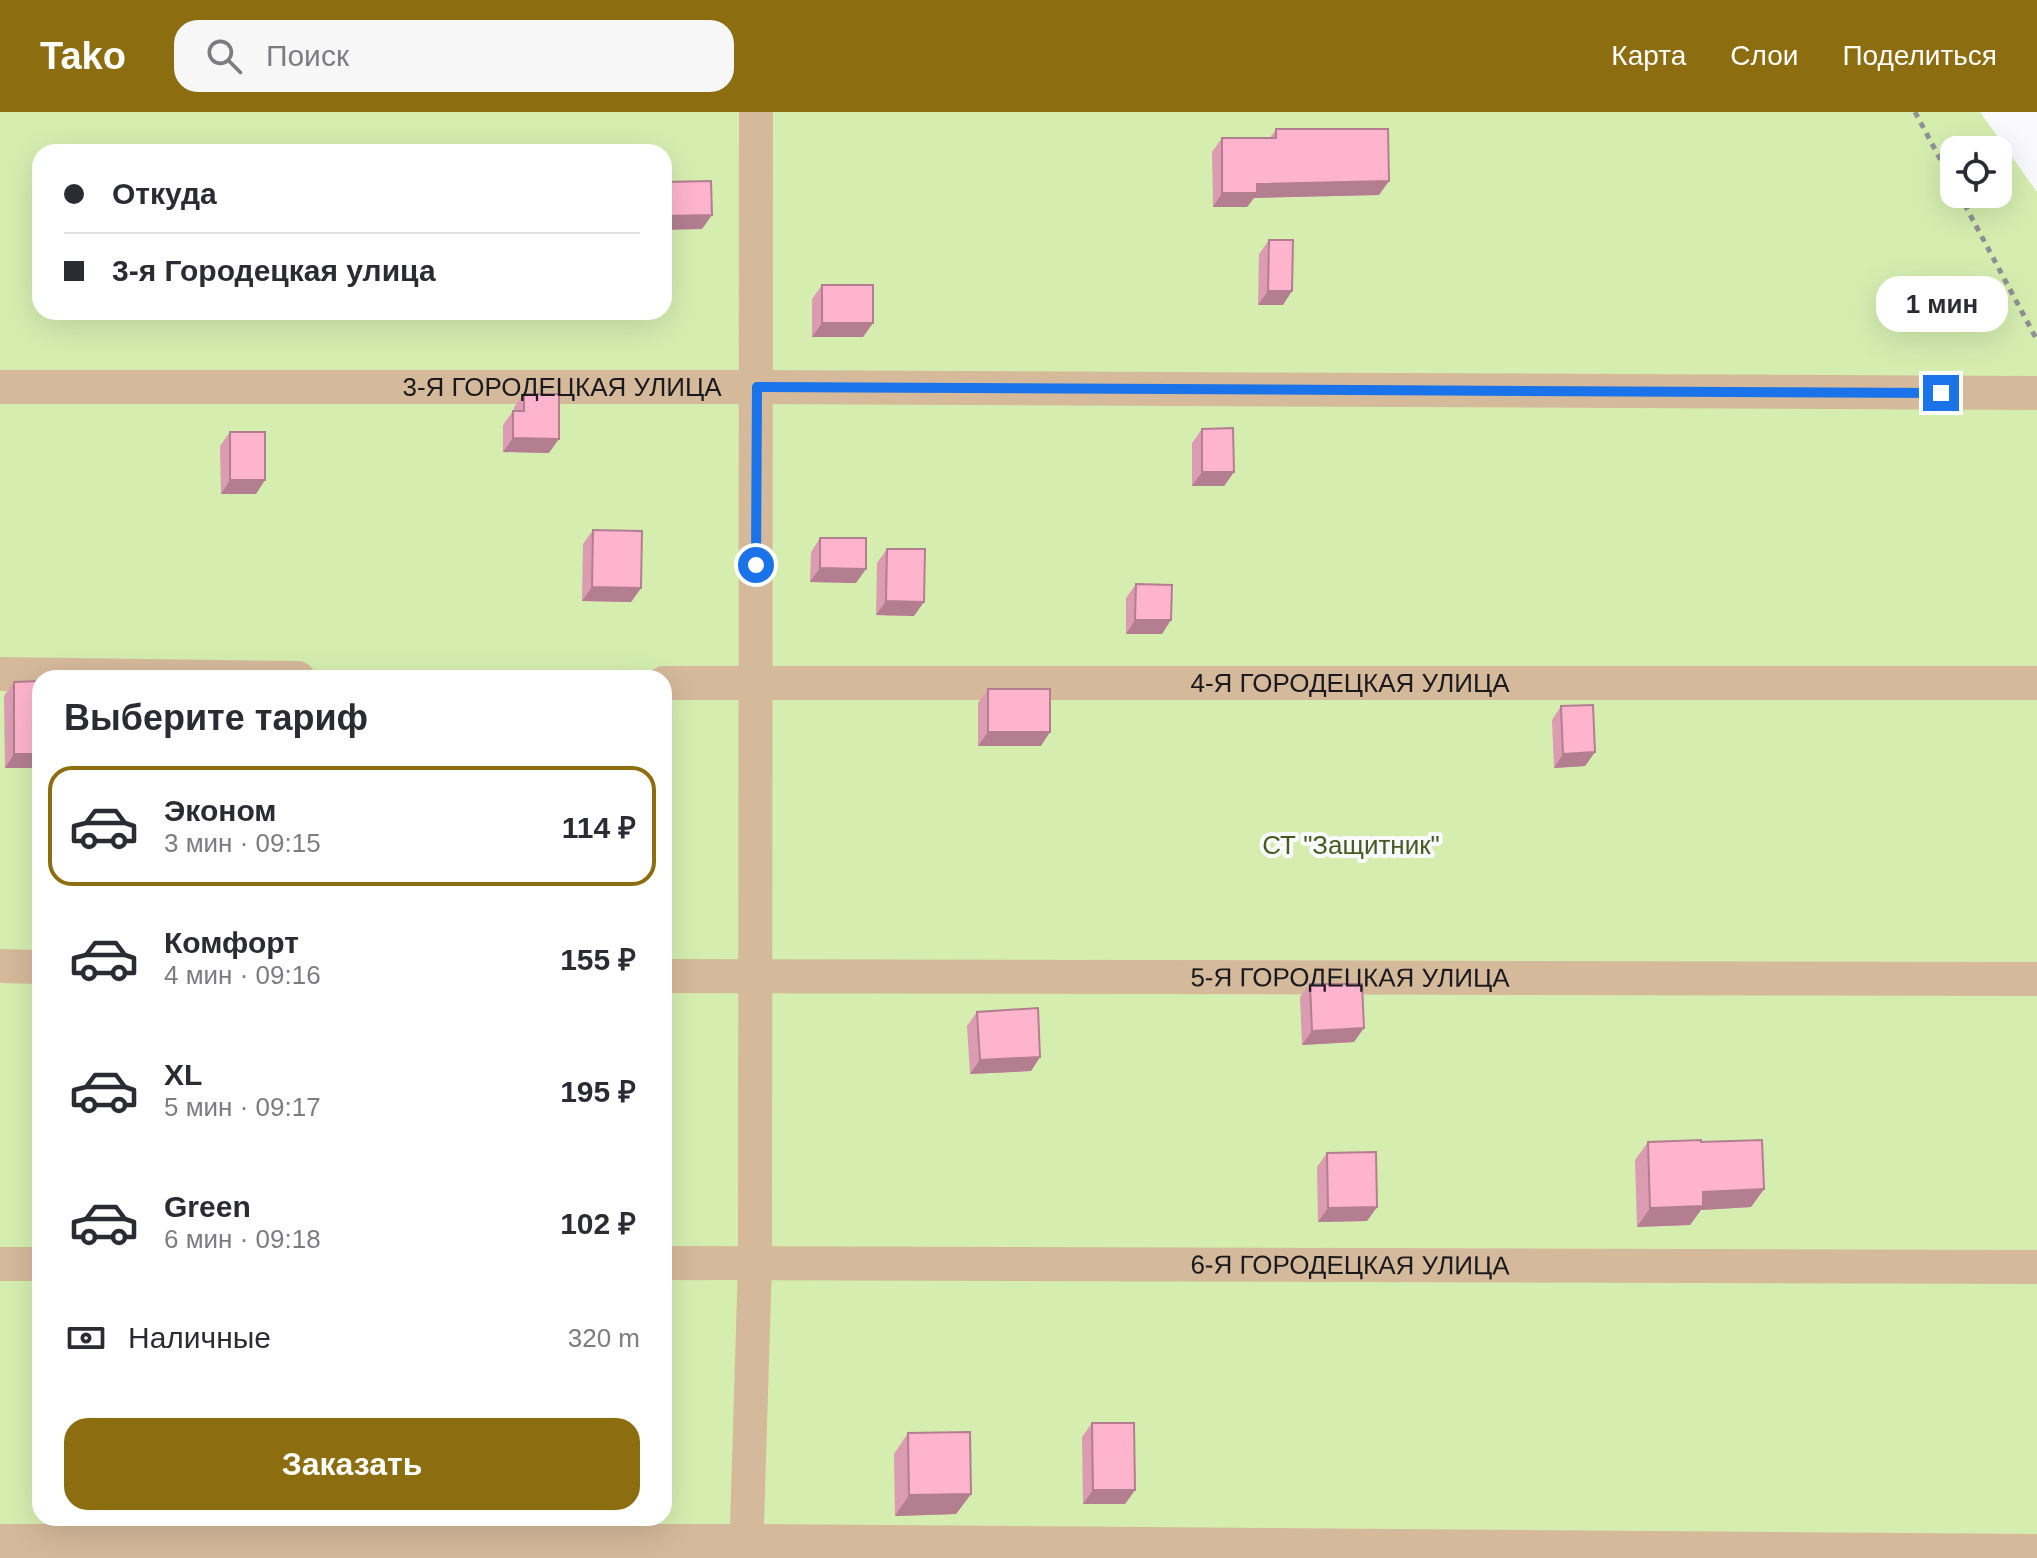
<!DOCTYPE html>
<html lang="ru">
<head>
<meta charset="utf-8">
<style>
  body { margin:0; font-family:Arial,sans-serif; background:#f7f7f7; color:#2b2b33; height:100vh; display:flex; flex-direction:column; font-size:30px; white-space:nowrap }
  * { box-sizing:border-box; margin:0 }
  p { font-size:26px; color:#7c7c81 }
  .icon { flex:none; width:44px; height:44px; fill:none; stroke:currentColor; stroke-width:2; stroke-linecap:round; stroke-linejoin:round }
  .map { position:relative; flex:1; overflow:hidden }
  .panel { position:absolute; left:32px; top:558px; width:640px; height:856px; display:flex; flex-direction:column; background:#fff; border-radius:24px; box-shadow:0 8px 32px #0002 }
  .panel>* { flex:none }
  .hud { position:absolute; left:32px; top:32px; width:640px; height:176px; border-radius:24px; box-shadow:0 8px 32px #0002; display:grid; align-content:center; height:176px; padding:0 32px; background:#fff }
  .fabs { position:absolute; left:1940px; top:24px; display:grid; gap:16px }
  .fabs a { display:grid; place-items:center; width:72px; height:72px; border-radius:16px; background:#fff; box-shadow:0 8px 32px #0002; font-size:40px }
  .end { position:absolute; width:36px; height:36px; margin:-18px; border:10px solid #1a73e8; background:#fff; box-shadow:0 0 0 4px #fff }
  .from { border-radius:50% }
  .bubble { position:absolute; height:56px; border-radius:24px; background:#fff; box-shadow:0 8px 32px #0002; font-size:26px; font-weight:700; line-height:56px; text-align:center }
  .hud b { display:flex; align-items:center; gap:28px; height:76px; font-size:30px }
  .hud b+b { border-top:2px solid #e1e1e2 }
  .hud i { width:20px; height:20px; background:#2b2b33 }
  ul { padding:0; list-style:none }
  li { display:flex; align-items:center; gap:24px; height:120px; margin:0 16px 12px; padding:0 16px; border:4px solid transparent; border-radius:24px }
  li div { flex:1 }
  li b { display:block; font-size:30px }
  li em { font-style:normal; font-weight:700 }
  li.selected { border-color:#8c6d10 }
  li>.icon { width:72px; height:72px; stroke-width:1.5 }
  h2 { padding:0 32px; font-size:36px; line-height:96px }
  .pay { display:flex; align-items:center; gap:20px; height:88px; padding:0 32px; font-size:30px }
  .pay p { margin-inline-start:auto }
  .primary-button { display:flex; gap:16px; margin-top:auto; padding:16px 32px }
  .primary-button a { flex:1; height:92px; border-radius:24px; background:#8c6d10; color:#fff; font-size:32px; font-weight:700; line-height:92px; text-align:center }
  header { display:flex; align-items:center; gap:48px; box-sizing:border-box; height:112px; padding:0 40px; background:#8c6d10; color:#fff }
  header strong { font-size:38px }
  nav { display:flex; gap:44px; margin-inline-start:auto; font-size:28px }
  .search { width:560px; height:72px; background:#f7f7f7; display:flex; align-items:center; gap:20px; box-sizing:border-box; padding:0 28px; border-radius:24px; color:#7c7c81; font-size:30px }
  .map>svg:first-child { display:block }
  .green { fill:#d5eeb0; fill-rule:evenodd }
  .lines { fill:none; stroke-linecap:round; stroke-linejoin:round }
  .path { stroke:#919094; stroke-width:5; stroke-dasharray:6 6; stroke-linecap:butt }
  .minor { stroke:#d5b99b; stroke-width:34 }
  .wall { fill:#db9bb1 }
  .shaded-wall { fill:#b27e90 }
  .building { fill:#ffb4ce; stroke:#b27e90; stroke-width:2 }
  .route { stroke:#1a73e8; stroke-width:10 }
  .labels { text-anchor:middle; stroke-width:8; stroke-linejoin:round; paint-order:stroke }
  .street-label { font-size:26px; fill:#1a191d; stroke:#fafafe }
  .park-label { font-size:26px; fill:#475b20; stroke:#fafafe }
</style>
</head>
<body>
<header>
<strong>Tako</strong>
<div class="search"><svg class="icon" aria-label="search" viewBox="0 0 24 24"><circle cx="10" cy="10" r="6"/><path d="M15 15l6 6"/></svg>Поиск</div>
<nav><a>Карта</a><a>Слои</a><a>Поделиться</a></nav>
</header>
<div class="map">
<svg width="2037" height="1446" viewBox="0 0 2037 1446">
  <rect width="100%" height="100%" fill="#fafafe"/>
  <path class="green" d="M 0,0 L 1980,0 L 2037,80 L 2037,1446 L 0,1446 ZM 1954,38 L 1998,38 L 1998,82 L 1954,82 ZM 40,40 L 664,40 L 664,200 L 40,200 ZM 40,566 L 664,566 L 664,1406 L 40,1406 Z"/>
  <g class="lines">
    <g class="path">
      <polyline points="1915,0 1954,73"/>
      <polyline points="1959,82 2037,228"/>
    </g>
    <g class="minor">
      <path id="s1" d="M 0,275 L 757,275 L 2037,281"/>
      <polyline points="0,562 298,566"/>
      <path id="s2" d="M 664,571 L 2037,571"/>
      <polyline points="0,854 40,855"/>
      <path id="s3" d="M 664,864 L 2037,867"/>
      <path id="s4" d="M 664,1151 L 2037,1155"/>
      <polyline points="0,1152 40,1152"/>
      <polyline points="0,1429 746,1429 2037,1439"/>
      <polyline points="746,1446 755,1151 756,0"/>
    </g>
  </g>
  <g class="wall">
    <polygon points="1276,17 1379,83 1254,86 1247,95 1213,95 1212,40 1222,26 1270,26"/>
    <polygon points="1269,128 1283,193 1258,193 1259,142"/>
    <polygon points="822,173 873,211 863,225 812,225 812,187"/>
    <polygon points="524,282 549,341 503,340 503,313 513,299 514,299 514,295"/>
    <polygon points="1202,317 1234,360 1224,374 1192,374 1192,331"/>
    <polygon points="230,320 256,382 221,382 220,334"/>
    <polygon points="593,418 641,476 631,490 582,489 583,432"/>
    <polygon points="820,426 856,471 810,470 811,440"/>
    <polygon points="887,437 914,504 876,503 877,451"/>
    <polygon points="1136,472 1162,522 1126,522 1126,486"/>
    <polygon points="14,570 40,656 5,656 4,584"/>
    <polygon points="988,577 1041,634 978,634 978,591"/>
    <polygon points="1561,594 1595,640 1585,654 1554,656 1552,608"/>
    <polygon points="1310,872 1354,930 1302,933 1300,885"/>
    <polygon points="977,900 1040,945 1031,959 970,962 967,914"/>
    <polygon points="1648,1030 1701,1030 1764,1077 1751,1095 1701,1098 1690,1113 1637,1115 1635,1048"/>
    <polygon points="1327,1041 1377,1095 1367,1109 1318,1110 1317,1055"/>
    <polygon points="1092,1311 1135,1378 1125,1392 1083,1392 1082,1325"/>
    <polygon points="908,1321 971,1382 956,1402 895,1404 894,1342"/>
  </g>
  <g class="shaded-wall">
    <polygon points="1389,69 1379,83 1254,86 1247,95 1213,95 1222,81 1257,72"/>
    <polygon points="712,103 702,117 664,118 664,106 665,104"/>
    <polygon points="1268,179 1292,179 1283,193 1258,193"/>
    <polygon points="822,211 873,211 863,225 812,225"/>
    <polygon points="513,326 559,327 549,341 503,340"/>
    <polygon points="1202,360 1234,360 1224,374 1192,374"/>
    <polygon points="230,368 265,368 256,382 221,382"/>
    <polygon points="820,456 866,457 856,471 810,470"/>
    <polygon points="592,475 641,476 631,490 582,489"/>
    <polygon points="886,489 924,490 914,504 876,503"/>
    <polygon points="1135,508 1171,508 1162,522 1126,522"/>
    <polygon points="988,620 1050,620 1041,634 978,634"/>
    <polygon points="1595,640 1585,654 1554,656 1563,642"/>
    <polygon points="14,642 40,642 40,656 5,656"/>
    <polygon points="1364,916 1354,930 1302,933 1312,919"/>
    <polygon points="1040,945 1031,959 970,962 980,948"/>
    <polygon points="1764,1077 1751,1095 1701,1098 1690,1113 1637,1115 1650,1096 1703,1080"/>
    <polygon points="1377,1095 1367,1109 1318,1110 1328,1096"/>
    <polygon points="1093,1378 1135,1378 1125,1392 1083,1392"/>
    <polygon points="971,1382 956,1402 895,1404 909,1383"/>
  </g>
  <g class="building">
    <polygon points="1276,17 1388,17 1389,69 1257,72 1257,81 1222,81 1222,26 1276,26"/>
    <polygon points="711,69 712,103 665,104 664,70"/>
    <polygon points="1269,128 1293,128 1292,179 1268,179"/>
    <rect x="822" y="173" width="51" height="38"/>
    <polygon points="524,282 559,282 559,327 513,326 513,299 524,299"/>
    <polygon points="1233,316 1234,360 1202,360 1202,317"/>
    <rect x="230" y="320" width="35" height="48"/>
    <polygon points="593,418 642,419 641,476 592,475"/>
    <polygon points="820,426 866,426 866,457 820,456"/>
    <polygon points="887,437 925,437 924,490 886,489"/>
    <polygon points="1136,472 1172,473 1171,508 1135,508"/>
    <polygon points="40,569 40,642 14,642 14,570"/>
    <rect x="988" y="577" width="62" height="43"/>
    <polygon points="1593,593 1595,640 1563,642 1561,594"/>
    <polygon points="1310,872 1362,872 1364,916 1312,919"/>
    <polygon points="1038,896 1040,945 980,948 977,900"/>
    <polygon points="1701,1028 1701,1030 1762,1028 1764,1077 1703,1080 1703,1094 1650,1096 1648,1030"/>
    <polygon points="1376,1040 1377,1095 1328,1096 1327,1041"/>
    <polygon points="1092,1311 1134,1311 1135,1378 1093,1378"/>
    <polygon points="970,1320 971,1382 909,1383 908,1321"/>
  </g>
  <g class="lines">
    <polyline class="route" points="756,453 757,275 1941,281"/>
  </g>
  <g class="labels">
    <g class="street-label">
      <text dy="9" stroke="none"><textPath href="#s1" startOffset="562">3-Я ГОРОДЕЦКАЯ УЛИЦА</textPath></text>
      <text dy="9" stroke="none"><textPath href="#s2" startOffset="686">4-Я ГОРОДЕЦКАЯ УЛИЦА</textPath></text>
      <text dy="9" stroke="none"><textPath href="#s3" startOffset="686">5-Я ГОРОДЕЦКАЯ УЛИЦА</textPath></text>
      <text dy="9" stroke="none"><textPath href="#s4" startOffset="686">6-Я ГОРОДЕЦКАЯ УЛИЦА</textPath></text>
    </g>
    <g class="park-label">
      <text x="1351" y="742">СТ "Защитник"</text>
    </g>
  </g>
</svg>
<div class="fabs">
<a><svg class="icon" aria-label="locate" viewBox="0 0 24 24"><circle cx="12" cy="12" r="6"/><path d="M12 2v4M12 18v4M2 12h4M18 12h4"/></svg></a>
</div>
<i class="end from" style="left:756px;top:453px"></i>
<i class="end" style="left:1941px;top:281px"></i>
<div class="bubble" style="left:1876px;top:164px;width:132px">1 мин</div>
<div class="hud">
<b><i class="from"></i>Откуда</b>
<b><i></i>3-я Городецкая улица</b>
</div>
<section class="panel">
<h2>Выберите тариф</h2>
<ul>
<li class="selected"><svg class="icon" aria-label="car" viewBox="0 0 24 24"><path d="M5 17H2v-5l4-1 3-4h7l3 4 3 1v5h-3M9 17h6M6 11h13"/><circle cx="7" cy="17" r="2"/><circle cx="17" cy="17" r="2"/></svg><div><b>Эконом</b><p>3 мин · 09:15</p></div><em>114 ₽</em></li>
<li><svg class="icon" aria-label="car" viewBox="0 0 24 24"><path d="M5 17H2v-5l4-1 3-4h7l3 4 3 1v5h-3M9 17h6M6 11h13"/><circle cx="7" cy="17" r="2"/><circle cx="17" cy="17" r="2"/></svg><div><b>Комфорт</b><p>4 мин · 09:16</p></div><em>155 ₽</em></li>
<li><svg class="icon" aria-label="car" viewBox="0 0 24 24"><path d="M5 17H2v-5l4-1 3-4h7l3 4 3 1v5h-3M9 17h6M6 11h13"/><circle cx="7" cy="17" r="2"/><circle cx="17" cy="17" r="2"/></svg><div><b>XL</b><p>5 мин · 09:17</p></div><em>195 ₽</em></li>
<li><svg class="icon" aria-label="car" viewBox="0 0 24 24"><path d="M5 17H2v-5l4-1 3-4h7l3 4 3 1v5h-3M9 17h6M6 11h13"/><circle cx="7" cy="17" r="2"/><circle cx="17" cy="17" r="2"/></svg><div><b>Green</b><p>6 мин · 09:18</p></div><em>102 ₽</em></li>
</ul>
<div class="pay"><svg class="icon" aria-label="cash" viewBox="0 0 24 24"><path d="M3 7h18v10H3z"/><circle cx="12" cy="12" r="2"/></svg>Наличные<p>320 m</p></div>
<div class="primary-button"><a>Заказать</a></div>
</section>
</div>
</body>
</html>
